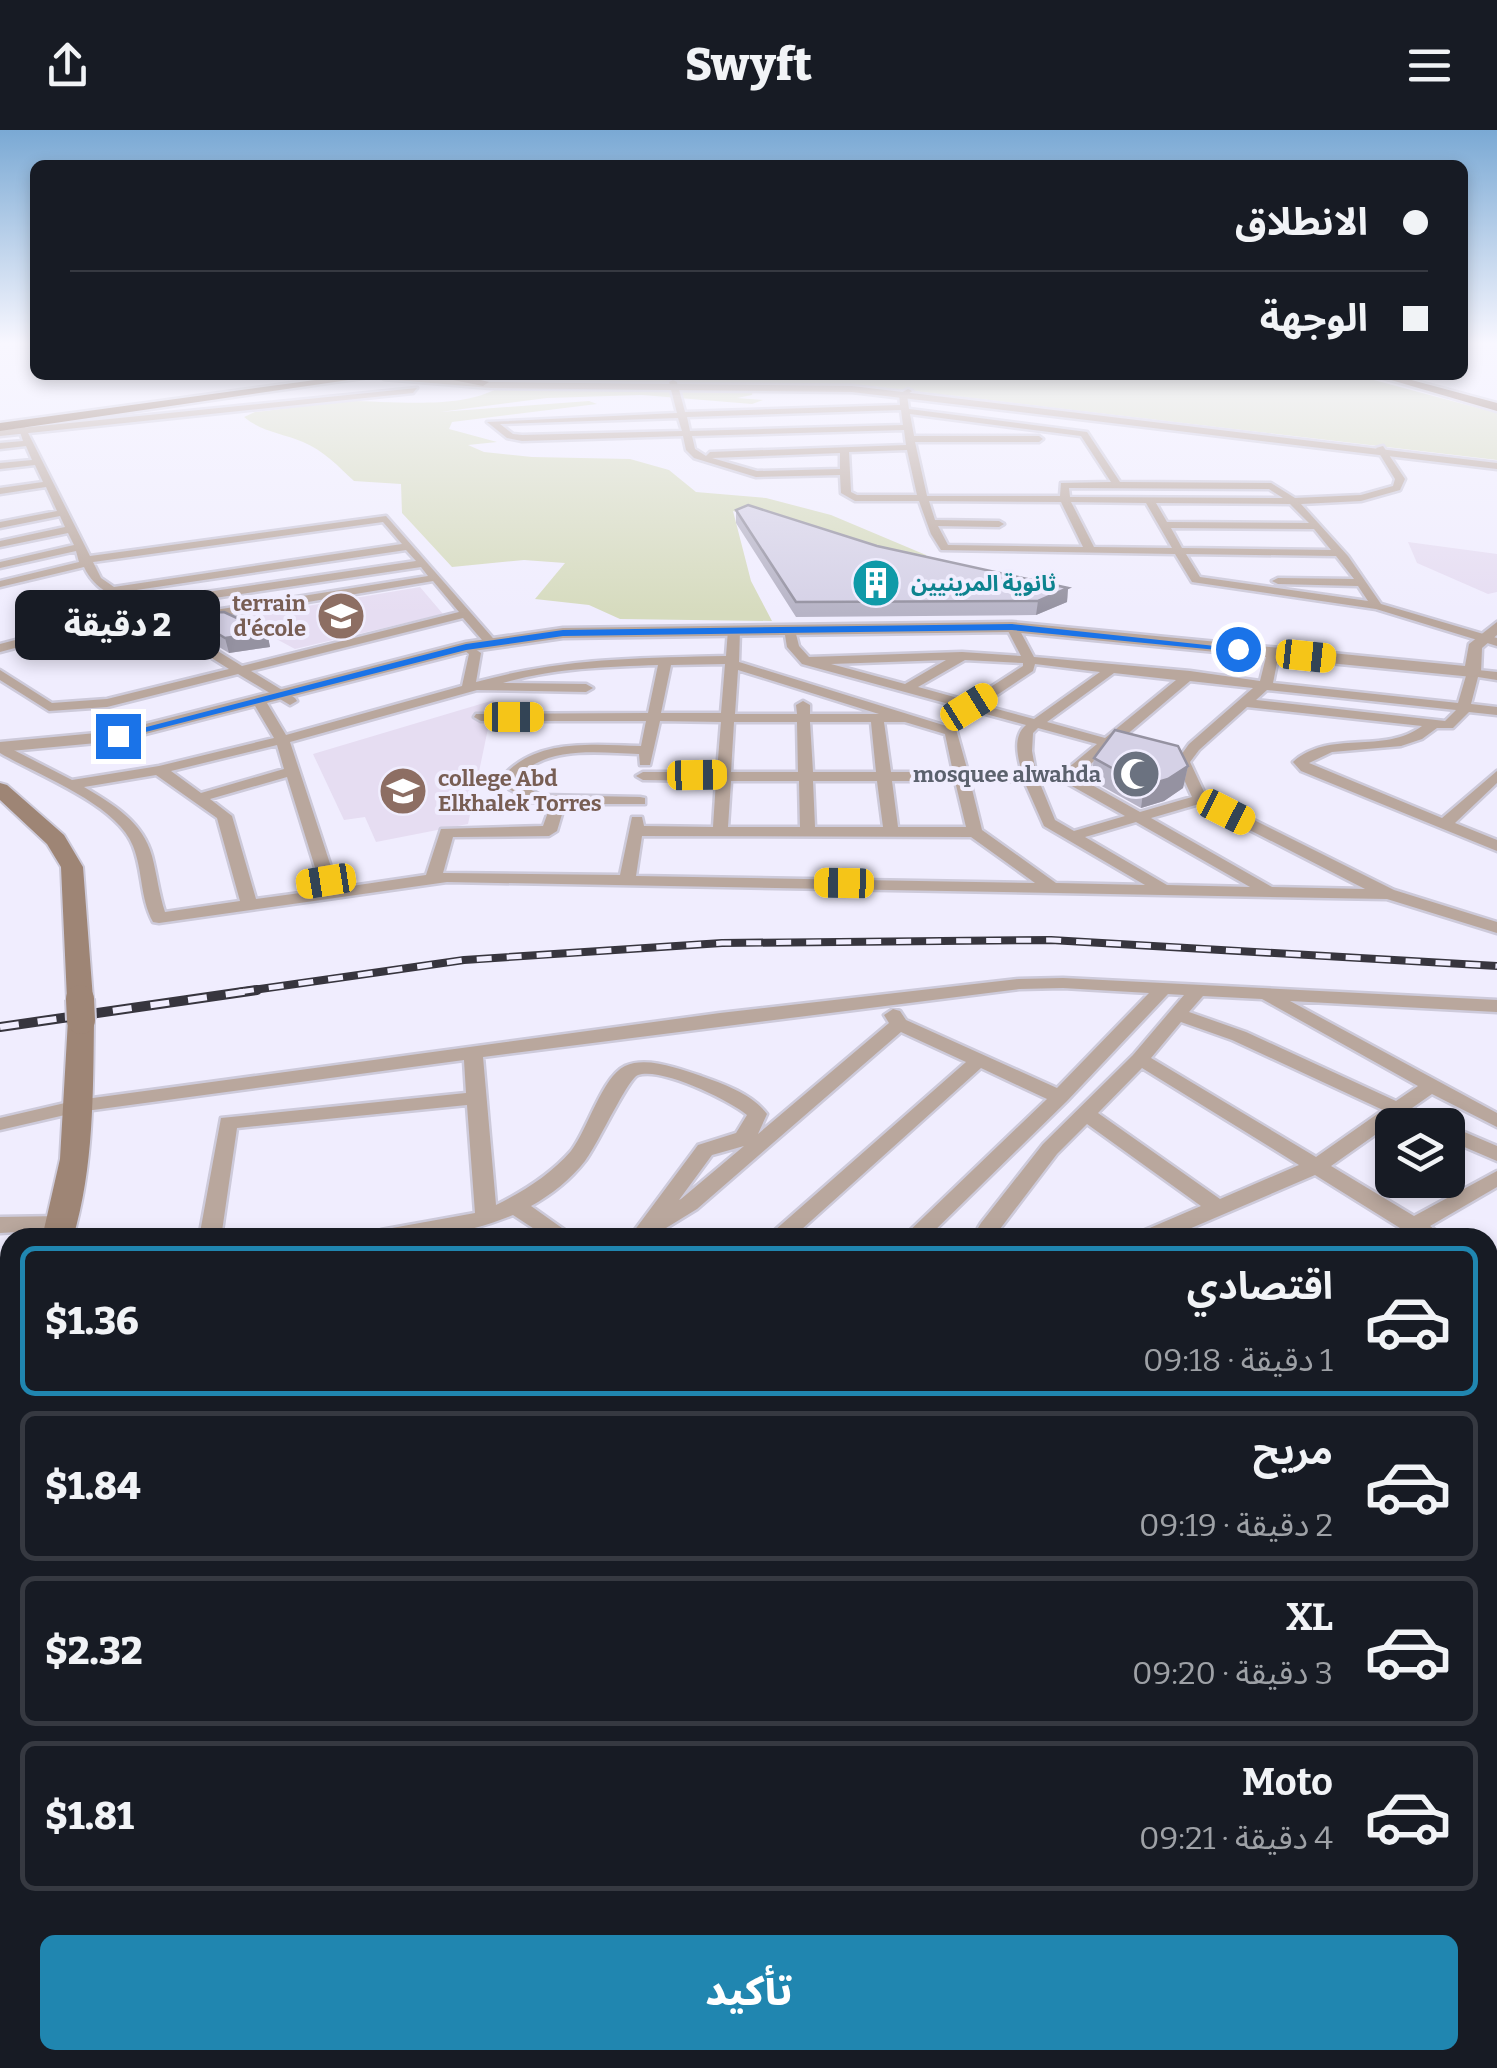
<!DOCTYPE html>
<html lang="ar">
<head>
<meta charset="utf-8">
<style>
  body { margin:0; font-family:Bitter,"Noto Sans Arabic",serif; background:#20242c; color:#f1f3f6; direction:rtl; height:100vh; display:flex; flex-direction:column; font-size:38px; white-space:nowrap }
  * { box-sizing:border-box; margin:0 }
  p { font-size:32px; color:#9ea1a6 }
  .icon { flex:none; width:55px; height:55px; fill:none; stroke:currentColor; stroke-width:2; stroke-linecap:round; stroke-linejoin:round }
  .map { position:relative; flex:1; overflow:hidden; direction:ltr }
  .sheet { position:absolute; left:0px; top:1098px; width:1498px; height:842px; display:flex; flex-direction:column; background:#171b24; border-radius:30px 30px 0 0; box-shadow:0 5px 15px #0003; direction:rtl }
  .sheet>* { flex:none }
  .banner { position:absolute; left:30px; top:30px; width:1438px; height:220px; border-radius:15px; box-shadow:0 5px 15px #0003; direction:rtl; display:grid; align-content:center; height:220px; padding:0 40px; background:#171b24 }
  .tools { position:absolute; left:1375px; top:978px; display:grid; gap:20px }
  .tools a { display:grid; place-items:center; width:90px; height:90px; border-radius:15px; background:#171b24; box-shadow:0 5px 15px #0003; font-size:50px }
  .end { position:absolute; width:45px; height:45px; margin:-22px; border:12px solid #1a73e8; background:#fff; box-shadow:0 0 0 5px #fff }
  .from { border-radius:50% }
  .bubble { position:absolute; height:70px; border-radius:15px; background:#171b24; box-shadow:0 5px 15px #0003; font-size:32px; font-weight:800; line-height:70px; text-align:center; direction:rtl }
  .car { position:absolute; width:30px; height:60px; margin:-30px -15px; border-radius:12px; box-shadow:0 0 8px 2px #0007; background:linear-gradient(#f5c518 24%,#345 0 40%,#f5c518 0 76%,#345 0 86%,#f5c518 0) }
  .banner b { display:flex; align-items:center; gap:35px; height:95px; font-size:38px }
  .banner b+b { border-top:2px solid #363941 }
  .banner i { width:25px; height:25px; background:#f1f3f6 }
  ul { padding:18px 0 0; list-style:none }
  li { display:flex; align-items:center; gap:30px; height:150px; margin:0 20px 15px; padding:0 20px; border:5px solid #363941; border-radius:15px }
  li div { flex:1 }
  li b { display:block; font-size:38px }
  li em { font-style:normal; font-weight:800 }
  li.on { border-color:#2086b0 }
  li>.icon { width:90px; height:90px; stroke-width:1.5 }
  .button { display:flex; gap:20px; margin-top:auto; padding:20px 40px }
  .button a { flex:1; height:115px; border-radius:15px; background:#2086b0; color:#fff; font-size:40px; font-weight:800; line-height:115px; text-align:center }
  header { display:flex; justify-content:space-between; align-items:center; height:130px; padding:0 40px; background:#171b24; font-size:45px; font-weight:800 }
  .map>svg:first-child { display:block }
  .education { fill:#e6ddf2 }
  .green { fill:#d6dbbe }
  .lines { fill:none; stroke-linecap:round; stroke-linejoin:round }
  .minor-casing { stroke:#cdcada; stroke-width:5 }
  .tertiary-casing { stroke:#cdcada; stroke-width:5 }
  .secondary-casing { stroke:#cdcada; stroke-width:4 }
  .primary-casing { stroke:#cdcada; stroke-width:5 }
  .minor { fill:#b9a79d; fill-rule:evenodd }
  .tertiary { fill:#b9a79d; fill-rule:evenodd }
  .secondary { fill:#9e8575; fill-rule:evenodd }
  .primary { fill:#8a6c58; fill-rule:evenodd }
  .rail-far1-casing { stroke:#37353e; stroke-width:8 }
  .rail-casing { stroke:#37353e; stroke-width:10 }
  .rail-far1 { stroke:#f0edfe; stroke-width:5; stroke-dasharray:15; stroke-linecap:butt }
  .rail { stroke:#f0edfe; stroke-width:6; stroke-dasharray:19; stroke-linecap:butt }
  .secondary-bridge-casing { stroke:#cdcada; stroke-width:32; stroke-linecap:butt }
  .secondary-bridge { stroke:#9e8575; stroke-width:28 }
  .wall { fill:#b7b4c6 }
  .shaded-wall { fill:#9592a1 }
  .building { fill:#d5d1e6; stroke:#9592a1; stroke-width:2.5 }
  .route { fill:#1a73e8 }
  .labels { text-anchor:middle; stroke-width:8; stroke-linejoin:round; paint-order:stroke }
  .far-culture-label { font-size:22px; font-weight:bold; fill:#0d838f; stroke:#f0edfe; text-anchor:start }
  .far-education-label { font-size:22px; font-weight:bold; fill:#785e54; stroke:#f0edfe; text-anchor:end }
  .far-worship-label { font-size:22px; font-weight:bold; fill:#5b616d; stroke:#f0edfe; text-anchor:end }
</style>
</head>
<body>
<header><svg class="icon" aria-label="menu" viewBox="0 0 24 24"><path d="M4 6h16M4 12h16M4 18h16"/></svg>Swyft<svg class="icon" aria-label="share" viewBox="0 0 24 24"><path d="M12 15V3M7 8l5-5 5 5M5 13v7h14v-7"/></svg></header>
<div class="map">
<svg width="1497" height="1938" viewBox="0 0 1497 1938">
  <rect width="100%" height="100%" fill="#f0edfe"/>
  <g class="education">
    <polygon points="1408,412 1497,424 1497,462 1488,464 1417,433"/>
    <polygon points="420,457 443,484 295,519 237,488"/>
    <polygon points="494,570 468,694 376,712 365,687 344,690 313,624"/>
    <polygon points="10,1568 10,1930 283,1930 280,1938 0,1938 0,1590"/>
  </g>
  <g class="green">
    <polygon points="451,245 1355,245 1497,283 1497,330 862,255 502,251"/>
    <path d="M 498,258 L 753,259 L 752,265 L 737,268 L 763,270 L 752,274 L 642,265 L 547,268 L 440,282 L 589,271 L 597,274 L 452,292 L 449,299 L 497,312 L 468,315 L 484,322 L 532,327 L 630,329 L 669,340 L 696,362 L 766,368 L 831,385 L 926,425 L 928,435 L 733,381 L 751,451 L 772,491 L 620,489 L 589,475 L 535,469 L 565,433 L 524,430 L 452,437 L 402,383 L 401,354 L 354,351 C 339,337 323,320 303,312 C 282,303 262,302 244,287 L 255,282 C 283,280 313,272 341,271 C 387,270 457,281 498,258 Z"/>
  </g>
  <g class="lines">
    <g class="minor-casing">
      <g id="minor">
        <path d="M 673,250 L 677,252 L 685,282 L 900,275 L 899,264 L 908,259 L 912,261 L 907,265 L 909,279 L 1087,302 L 1120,352 L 1271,353 L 1295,368 L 1361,365 L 1393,356 L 1395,349 L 1376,318 L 1383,316 L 1405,349 L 1400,360 L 1361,371 L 1301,374 L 1348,426 L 1381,474 L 1497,508 L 1497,516 L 1376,479 L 1192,452 L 1175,424 L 941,420 L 931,404 L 919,371 L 855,371 L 841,363 L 840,345 L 756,347 L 694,328 L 686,320 L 683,306 L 522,311 L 507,308 L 487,292 L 677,283 L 669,252 ZM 901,280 L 903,295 L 690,301 L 687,287 ZM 910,284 L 1081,306 L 1111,352 L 1061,353 L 1060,366 L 927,366 L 915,312 L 1039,312 L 1043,309 L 1039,306 L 914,306 ZM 678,288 L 682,301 L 522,305 L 513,304 L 500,294 ZM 904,300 L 906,315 L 710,322 L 706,326 L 695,319 L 692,306 ZM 907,320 L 917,365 L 857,365 L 851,362 L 849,322 ZM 840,323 L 840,339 L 757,341 L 712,328 ZM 1069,358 L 1269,359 L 1283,368 L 1070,367 ZM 929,371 L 1061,372 L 1083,417 L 948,415 L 938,396 L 999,397 L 1004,394 L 999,391 L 935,390 ZM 1071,372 L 1146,373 L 1172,418 L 1094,417 ZM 1156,373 L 1290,374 L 1309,393 L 1167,392 ZM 1171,398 L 1314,399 L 1331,420 L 1182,418 ZM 1186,424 L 1336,426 L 1354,449 L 1278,448 L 1272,451 L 1278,454 L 1358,456 L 1368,471 L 1200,447 Z"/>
        <path d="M 17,293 L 24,295 L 90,426 L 386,386 L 499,515 L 489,518 L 463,488 L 251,541 L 295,568 L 297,571 L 290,575 L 238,544 L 107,577 L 49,581 L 0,550 L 0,540 L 52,573 L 107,569 L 229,539 L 142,484 L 0,522 L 0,514 L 133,479 C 113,463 96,462 84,437 L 0,457 L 0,451 L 79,432 L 76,421 L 0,438 L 0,432 L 74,415 L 68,403 L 0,417 L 0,411 L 65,397 L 60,386 L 0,398 L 0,392 L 57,381 L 46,357 L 0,364 L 0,358 L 43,352 L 35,335 L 0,339 L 0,333 L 32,330 L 26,316 L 0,319 L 0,313 L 23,311 ZM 383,392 L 402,414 L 114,457 L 101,448 L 93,432 ZM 406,420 L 416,431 L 139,472 L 123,462 ZM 421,437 L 428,446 L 190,484 L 190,490 L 194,491 L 433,451 L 459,482 L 242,536 L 148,478 Z"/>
        <path d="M 1012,493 L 1018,497 L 1034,527 L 1190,541 L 1260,551 L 1267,523 L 1273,519 L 1279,523 L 1273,553 L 1458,573 L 1468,539 L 1497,542 L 1497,550 L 1478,547 L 1471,574 L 1497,577 L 1497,585 L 1469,582 L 1453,598 L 1437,598 L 1422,609 L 1401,616 L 1332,622 L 1309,633 L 1442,688 L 1497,641 L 1497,653 L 1455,693 L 1497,710 L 1497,721 L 1301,641 L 1293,632 C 1329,599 1384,625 1422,596 L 1247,577 L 1199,620 L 1190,632 L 1206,666 L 1394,760 L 1497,792 L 1497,803 L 1387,769 L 447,752 L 159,793 L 153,792 C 140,768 143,741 133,716 C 117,674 37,645 0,623 L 0,613 L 72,650 L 159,636 L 274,608 L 252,571 L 254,568 L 264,568 L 286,605 L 462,556 L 469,524 L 460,517 L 466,513 L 481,523 L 476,552 C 563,528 637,528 726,526 L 728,500 L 734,496 L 740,500 L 739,532 L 956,599 L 968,642 L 1022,643 C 1018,627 1012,607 1026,595 L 802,534 L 787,517 L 784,499 L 794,496 L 799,516 L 809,527 L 962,522 L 1021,526 L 1006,497 ZM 946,530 L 905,554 L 831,534 ZM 965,530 L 1023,533 L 1023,536 L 969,571 L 918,557 ZM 725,534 L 721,583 L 661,583 L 671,535 ZM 1035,534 L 1100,542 L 1034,589 L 982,575 L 1033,541 ZM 658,535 L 648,583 L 476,584 L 474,587 L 481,591 L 646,591 L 641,616 C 597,615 541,608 507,642 L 509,659 L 532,672 L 551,674 L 543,696 L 441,699 L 426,745 L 338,758 L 290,612 L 477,560 L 586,562 L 593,558 L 586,554 L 503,553 C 554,538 605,537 658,535 ZM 738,540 L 879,584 L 810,584 L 810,575 L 803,571 L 796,575 L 797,584 L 735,584 ZM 1114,543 L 1176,550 L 1105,608 L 1047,592 ZM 1190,551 L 1253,558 L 1189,614 L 1176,632 L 1192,667 L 1140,682 L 1076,646 L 1110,618 L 1138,623 L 1138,617 L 1118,612 ZM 1267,560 L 1456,580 L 1445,591 L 1256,570 ZM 660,591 L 721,592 L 717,642 L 643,642 L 636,646 L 643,650 L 716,651 L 713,697 L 644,696 L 642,687 L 632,687 L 620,745 L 443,743 L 453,707 L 549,706 L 557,701 L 565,674 L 645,674 L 645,668 L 640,667 L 540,665 L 521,654 L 519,646 C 549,615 601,623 639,624 L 640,635 L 650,635 ZM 734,592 L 797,592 L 798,642 L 731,642 ZM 810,592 L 871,592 L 876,642 L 813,642 ZM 884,592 L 905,592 L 945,604 L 953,642 L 891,642 ZM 1038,598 L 1097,614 L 1062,643 L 1036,643 L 1032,621 L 1033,603 ZM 277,615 L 284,639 L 201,663 L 171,641 ZM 156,645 L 217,688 L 240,771 L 165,782 C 159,764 157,745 152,726 C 143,692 113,674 84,657 ZM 287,647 L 322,760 L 256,769 L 232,686 L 210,669 ZM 731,651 L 799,651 L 800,697 L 728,697 ZM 813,651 L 877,651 L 883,697 L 815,697 ZM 892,651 L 955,651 L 966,697 L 898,697 ZM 970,651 L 1024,651 L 1044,696 L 1145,755 L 1056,753 L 982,700 ZM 1039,651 L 1063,651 L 1125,686 L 1074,701 L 1055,690 ZM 1199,674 L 1365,759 L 1272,757 L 1151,688 ZM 1136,692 L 1250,757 L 1167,755 L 1085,707 ZM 642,706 L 971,707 L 1035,753 L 636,746 Z"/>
        <path d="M 1063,848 L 1497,870 L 1497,882 L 1290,871 L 1497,983 L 1497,997 L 1432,964 L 1412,978 L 1442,995 L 1415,995 L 1399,988 L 1331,1036 L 1414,1086 L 1497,1041 L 1497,1057 L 1430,1096 L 1445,1108 L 1416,1108 L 1315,1045 L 1168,1108 L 1135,1108 L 1138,1103 L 1201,1076 L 1087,994 L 1057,1024 L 1000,1099 L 1003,1108 L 981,1108 L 978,1098 L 981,1093 L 1043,1014 L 1133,925 L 1184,865 L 1168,864 L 1067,971 L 927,1108 L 902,1108 L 1047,969 L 981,938 L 792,1108 L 766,1108 L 966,932 L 901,902 L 697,1079 L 653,1106 L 637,1106 L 634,1101 L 698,1015 L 736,1003 L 747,985 C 729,970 661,937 638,945 C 628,948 597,1016 585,1031 C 571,1049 551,1065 531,1076 L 576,1108 L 548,1108 L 513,1085 C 460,1106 428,1108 370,1108 L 381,1100 L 475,1083 L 467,975 L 237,998 L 221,1108 L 199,1108 L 221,988 L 466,963 L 464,930 L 78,982 L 0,1000 L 0,988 L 78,970 L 720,883 L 1019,849 ZM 1063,858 L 1149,863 L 1057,958 L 906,890 L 900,881 L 893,879 L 884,885 L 889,893 L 758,1004 L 767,984 C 752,964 724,954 701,946 C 679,939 647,926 625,936 C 602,947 588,999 571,1021 C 550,1045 524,1061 496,1075 L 483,927 L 1019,859 ZM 1203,866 L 1262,869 L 1418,956 L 1396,971 L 1246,902 L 1189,882 ZM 1181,892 L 1232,910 L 1383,980 L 1316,1027 L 1151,928 ZM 1142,938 L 1299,1035 L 1220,1069 L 1098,983 ZM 744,1016 L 681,1069 L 679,1070 L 712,1025 Z"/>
        <polygon points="1448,995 1497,1016 1497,1031 1448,1010"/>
        <polygon points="62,1086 70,1089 73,1094 70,1099 0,1103 0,1087"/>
        <polygon points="1488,1149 1497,1152 1497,1177 1488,1173"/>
        <rect x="0" y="1180" width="10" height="18"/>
        <rect x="1488" y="1239" width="9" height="18"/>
        <polygon points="1488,1306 1497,1307 1497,1327 1488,1326"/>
        <polygon points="1497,1394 1497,1418 1488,1419 1488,1397"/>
        <polygon points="10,1451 10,1486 0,1490 0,1454"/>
        <polygon points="1497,1478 1497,1507 1488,1510 1488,1482"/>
        <polygon points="1497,1561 1497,1589 1488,1590 1488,1562"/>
        <polygon points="1488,1788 1497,1792 1497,1829 1488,1825"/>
        <polygon points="1488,1890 1497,1894 1497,1934 1487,1930"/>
        <polygon points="272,1930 308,1930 307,1938 271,1938"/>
        <polygon points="390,1930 427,1930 424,1938 387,1938"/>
        <polygon points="532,1930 570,1930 567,1938 529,1938"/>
        <polygon points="635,1930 674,1930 671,1938 632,1938"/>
        <polygon points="838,1930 880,1930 877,1938 835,1938"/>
        <polygon points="1044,1930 1088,1930 1085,1938 1041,1938"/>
        <polygon points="1442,1930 1480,1930 1477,1938 1439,1938"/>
      </g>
    </g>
    <g class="tertiary-casing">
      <g id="tertiary">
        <polygon points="380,245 491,252 852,256 1497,333 1497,339 852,262 491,258 384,249"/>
        <polygon points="417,258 413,263 0,306 0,300"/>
        <polygon points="1012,492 1465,536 1469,514 1497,492 1497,505 1482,518 1481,542 1473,547 1012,502 563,508 466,522 118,611 0,622 0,612 118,601 466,512 563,498"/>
      </g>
    </g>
    <g class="secondary-casing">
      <g id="secondary">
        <polygon points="0,653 7,655 64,705 83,737 93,869 89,874 80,877 67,869 61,737 47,714 0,670"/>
        <path d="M 81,882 L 94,890 C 93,963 94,1037 73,1108 L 42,1108 L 60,1029 L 68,890 Z"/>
        <polygon points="10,1190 10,1224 0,1227 0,1193"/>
      </g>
    </g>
    <g class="primary-casing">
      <g id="primary">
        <polygon points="352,245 376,246 0,301 0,293"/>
        <polygon points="428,245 459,245 489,252 483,256"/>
        <polygon points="1374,245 1393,245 1497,273 1497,281"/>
      </g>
    </g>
    <use href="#minor" class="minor"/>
    <use href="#tertiary" class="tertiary"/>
    <use href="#secondary" class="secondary"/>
    <use href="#primary" class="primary"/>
    <g class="rail-far1-casing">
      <polyline id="rail-far1" points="239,862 464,830 722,813 1051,810 1497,836"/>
    </g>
    <g class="rail-casing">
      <polyline id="rail" points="0,897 257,860"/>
    </g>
    <use href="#rail-far1" class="rail-far1"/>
    <use href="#rail" class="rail"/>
    <g class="secondary-bridge-casing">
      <polyline id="secondary-bridge" points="80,869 81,890"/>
    </g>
    <use href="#secondary-bridge" class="secondary-bridge"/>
  </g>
  <g class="wall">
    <polygon points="736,380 877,416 1068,458 1067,472 1036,485 796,487 736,393"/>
    <polygon points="186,484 267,502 270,517 229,523 189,499"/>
    <polygon points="1094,628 1188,636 1183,658 1164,671 1141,678 1091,650"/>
  </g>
  <g class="shaded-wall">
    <polygon points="1068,458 1067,472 1036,485 1038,471"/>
    <polygon points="267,502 270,517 229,523 225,508"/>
    <polygon points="1188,636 1183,658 1164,671 1141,678 1144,656"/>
  </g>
  <g class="building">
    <polygon points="748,375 877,416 1068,458 1038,471 796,472 736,380"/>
    <polygon points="224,482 267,502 225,508 186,484"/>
    <polygon points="1115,600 1178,616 1188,636 1168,649 1144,656 1094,628"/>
  </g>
  <linearGradient id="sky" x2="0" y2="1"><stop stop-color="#7aa9d4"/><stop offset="0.44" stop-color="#f8f7ff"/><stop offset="1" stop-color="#f8f7ff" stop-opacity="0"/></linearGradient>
  <rect width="1497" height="484" fill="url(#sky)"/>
  <polygon class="route" points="1012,494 1243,519 1238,522 1012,500 563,506 466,520 118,609 112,606 466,514 563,500"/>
  <defs>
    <g id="building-disc" transform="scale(2.5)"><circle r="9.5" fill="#0f9aa8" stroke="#f0edfe"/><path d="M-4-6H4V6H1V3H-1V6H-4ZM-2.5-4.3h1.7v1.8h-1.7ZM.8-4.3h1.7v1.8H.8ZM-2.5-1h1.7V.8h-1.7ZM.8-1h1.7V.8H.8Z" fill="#fff"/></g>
    <g id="school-disc" transform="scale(2.5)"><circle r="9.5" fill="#8d6e63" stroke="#f0edfe"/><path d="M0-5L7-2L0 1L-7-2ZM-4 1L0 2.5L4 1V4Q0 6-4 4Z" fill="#fff"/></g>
    <g id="mosque-disc" transform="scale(2.5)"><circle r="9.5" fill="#6b7280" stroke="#f0edfe"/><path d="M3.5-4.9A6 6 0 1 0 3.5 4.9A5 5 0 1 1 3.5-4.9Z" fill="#fff"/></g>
  </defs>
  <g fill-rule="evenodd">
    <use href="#building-disc" x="876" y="453"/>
    <use href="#school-disc" x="341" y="486"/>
    <use href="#mosque-disc" x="1136" y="644"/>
    <use href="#school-disc" x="403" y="661"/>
  </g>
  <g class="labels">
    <g class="far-culture-label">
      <text x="911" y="461">ثانوية المرينيين</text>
    </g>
    <g class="far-education-label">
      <text x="306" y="481">terrain<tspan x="306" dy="25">d'école</tspan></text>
      <text x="438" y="656" text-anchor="start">college Abd<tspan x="438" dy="25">Elkhalek Torres</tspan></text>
    </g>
    <g class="far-worship-label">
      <text x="1101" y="652">mosquee alwahda</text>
    </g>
  </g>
</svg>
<div class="tools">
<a><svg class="icon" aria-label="layers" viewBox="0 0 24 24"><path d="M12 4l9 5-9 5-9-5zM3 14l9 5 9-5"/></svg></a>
</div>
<i class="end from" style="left:1238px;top:519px"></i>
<i class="end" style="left:118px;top:606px"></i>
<div class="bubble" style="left:15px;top:460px;width:205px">2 دقيقة</div>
<i class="car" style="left:1306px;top:526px;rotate:96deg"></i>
<i class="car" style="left:969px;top:577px;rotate:58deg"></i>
<i class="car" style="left:514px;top:587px;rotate:90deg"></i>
<i class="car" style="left:697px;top:645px;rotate:89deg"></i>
<i class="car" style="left:1226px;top:682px;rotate:117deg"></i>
<i class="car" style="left:326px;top:751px;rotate:261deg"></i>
<i class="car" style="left:844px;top:753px;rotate:271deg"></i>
<div class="banner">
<b><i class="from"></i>الانطلاق</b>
<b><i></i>الوجهة</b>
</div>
<section class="sheet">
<ul>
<li class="on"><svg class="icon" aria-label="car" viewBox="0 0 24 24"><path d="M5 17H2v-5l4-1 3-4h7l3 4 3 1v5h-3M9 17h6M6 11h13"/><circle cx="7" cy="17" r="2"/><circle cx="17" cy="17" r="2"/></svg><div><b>اقتصادي</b><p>1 دقيقة · 09:18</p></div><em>$1.36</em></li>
<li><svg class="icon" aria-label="car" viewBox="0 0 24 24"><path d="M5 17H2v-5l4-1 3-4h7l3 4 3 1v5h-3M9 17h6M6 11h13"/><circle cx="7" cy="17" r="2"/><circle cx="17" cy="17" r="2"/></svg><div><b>مريح</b><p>2 دقيقة · 09:19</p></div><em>$1.84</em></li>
<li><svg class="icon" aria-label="car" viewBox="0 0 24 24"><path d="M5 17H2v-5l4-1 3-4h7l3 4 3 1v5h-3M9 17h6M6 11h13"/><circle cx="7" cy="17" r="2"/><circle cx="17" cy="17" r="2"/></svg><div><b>XL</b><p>3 دقيقة · 09:20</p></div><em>$2.32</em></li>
<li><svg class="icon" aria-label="car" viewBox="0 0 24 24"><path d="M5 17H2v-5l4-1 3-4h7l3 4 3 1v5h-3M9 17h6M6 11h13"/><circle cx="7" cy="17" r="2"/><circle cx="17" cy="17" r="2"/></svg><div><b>Moto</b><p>4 دقيقة · 09:21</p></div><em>$1.81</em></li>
</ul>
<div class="button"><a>تأكيد</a></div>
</section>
</div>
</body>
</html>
